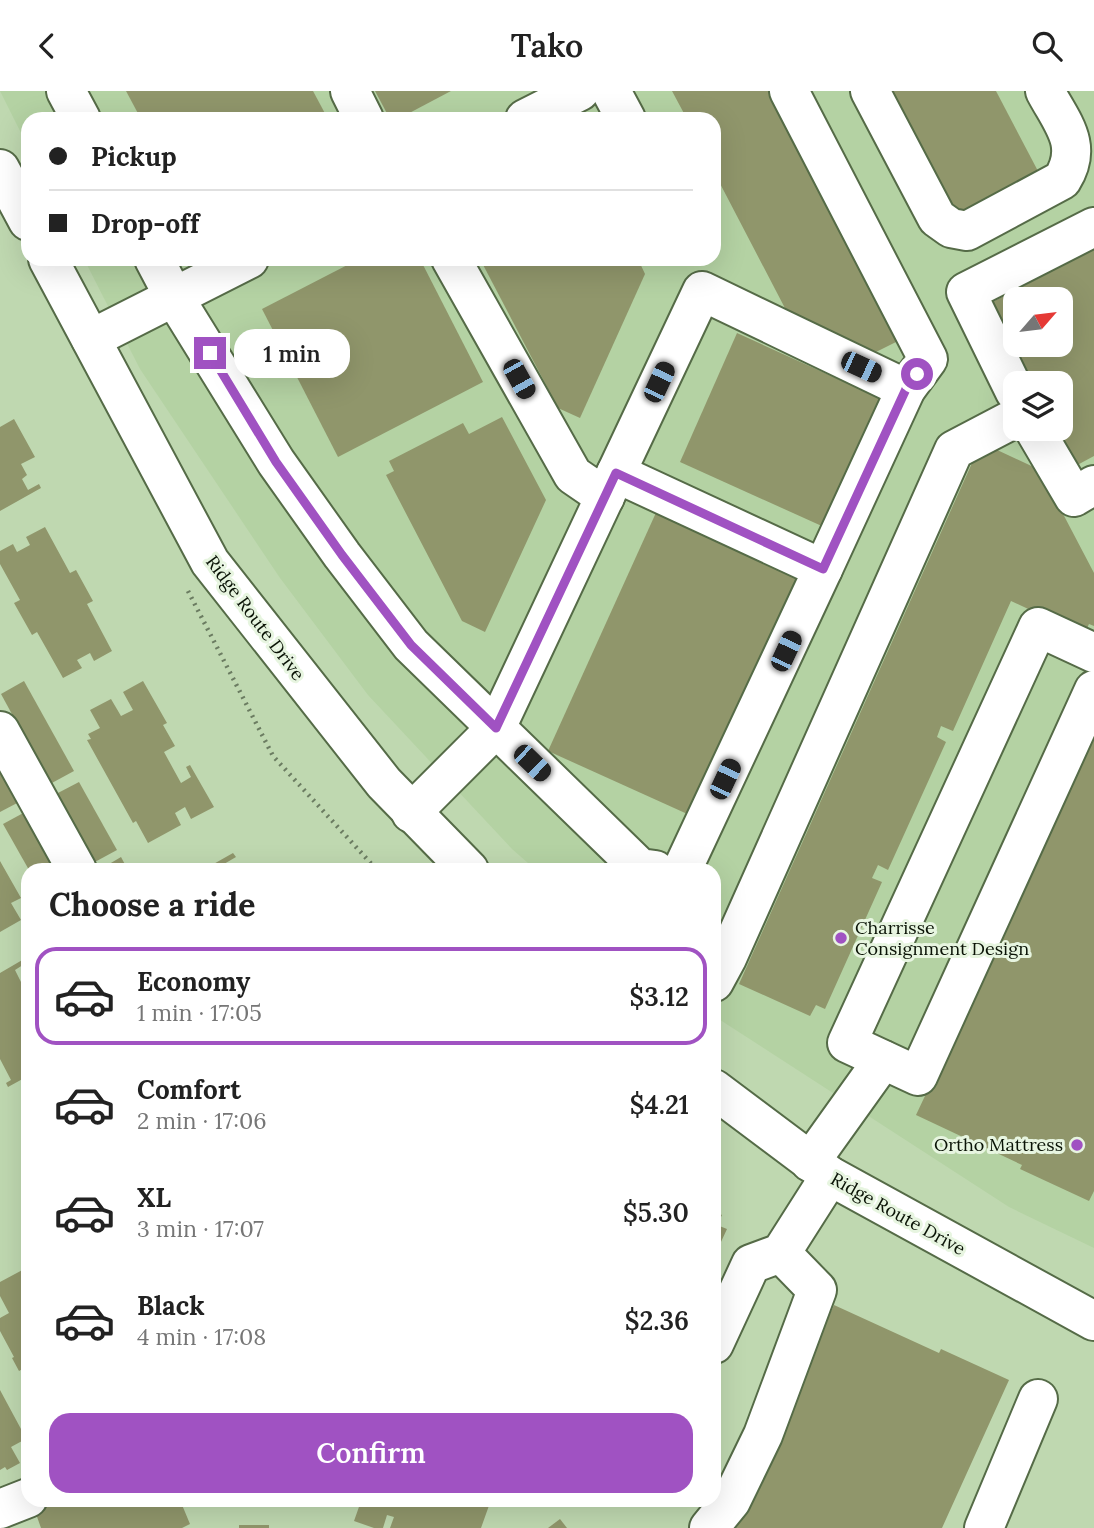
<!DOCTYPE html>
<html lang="en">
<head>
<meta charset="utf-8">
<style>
  body { margin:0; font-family:Lora,serif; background:#f6f6f6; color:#222; height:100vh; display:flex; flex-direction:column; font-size:26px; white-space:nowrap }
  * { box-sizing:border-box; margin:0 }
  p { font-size:23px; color:#767676 }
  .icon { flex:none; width:38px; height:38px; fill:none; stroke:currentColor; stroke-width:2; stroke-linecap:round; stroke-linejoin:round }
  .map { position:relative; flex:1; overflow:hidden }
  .side { position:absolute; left:21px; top:772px; width:700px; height:644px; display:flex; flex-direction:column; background:#fff; border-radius:21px; box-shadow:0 7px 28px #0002 }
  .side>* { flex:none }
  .guide { position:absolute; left:21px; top:21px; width:700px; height:154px; border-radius:21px; box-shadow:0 7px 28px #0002; display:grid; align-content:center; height:154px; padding:0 28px; background:#fff }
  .needle { width:46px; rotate:62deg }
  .fabs { position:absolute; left:1003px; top:196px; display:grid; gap:14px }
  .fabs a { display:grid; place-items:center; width:70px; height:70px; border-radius:14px; background:#fff; box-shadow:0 7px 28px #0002; font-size:35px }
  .end { position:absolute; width:32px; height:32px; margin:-16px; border:9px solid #a052c2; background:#fff; box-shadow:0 0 0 4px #fff }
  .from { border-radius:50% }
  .bubble { position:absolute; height:49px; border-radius:21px; background:#fff; box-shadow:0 7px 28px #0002; font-size:23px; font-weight:600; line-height:49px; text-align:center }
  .car { position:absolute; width:21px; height:42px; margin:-21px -10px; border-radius:9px; box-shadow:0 0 5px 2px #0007; background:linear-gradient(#222 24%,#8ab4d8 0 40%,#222 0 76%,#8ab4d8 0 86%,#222 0) }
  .guide b { display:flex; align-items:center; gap:24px; height:66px; font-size:26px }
  .guide b+b { border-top:2px solid #e0e0e0 }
  .guide i { width:18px; height:18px; background:#222 }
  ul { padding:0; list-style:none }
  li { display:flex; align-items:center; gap:21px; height:98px; margin:0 14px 10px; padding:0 14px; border:4px solid transparent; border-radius:21px }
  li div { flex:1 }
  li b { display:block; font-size:26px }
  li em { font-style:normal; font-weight:600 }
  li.on { border-color:#a052c2 }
  li>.icon { width:63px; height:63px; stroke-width:1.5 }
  h2 { padding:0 28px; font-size:32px; line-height:84px }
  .button { display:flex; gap:14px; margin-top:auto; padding:14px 28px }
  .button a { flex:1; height:80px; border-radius:21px; background:#a052c2; color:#fff; font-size:28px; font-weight:600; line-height:80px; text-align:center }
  header { display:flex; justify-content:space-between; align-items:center; height:91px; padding:0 28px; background:#fff; font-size:32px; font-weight:600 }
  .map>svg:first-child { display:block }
  .built { fill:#b4d2a3; fill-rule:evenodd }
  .building { fill:#90966b; fill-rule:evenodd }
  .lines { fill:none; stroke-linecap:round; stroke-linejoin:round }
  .minor-casing { stroke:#556b47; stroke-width:42 }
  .major-casing { stroke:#556b47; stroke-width:42 }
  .path { stroke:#6b7c61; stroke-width:4.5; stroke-dasharray:2 5; stroke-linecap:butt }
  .minor { stroke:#fff; stroke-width:38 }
  .major { stroke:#fff; stroke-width:38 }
  .route { stroke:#a052c2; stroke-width:9 }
  .poi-dot { fill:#a052c2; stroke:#e7f5e0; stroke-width:2.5 }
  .labels { text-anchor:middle; stroke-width:6; stroke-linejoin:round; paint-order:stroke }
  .street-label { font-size:18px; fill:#0a1306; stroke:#e7f5e0 }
  .poi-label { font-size:18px; fill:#0a1306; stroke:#e7f5e0; text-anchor:start }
</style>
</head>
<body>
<header><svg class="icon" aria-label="back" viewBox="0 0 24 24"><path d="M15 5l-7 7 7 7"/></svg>Tako<svg class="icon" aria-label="search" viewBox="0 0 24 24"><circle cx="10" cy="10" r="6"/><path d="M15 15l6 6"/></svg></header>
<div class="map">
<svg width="1094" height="1437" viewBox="0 0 1094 1437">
  <rect width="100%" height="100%" fill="#bfd8b0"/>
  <path class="built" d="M 0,0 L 1094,0 L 1094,1157 L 1009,1116 L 714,925 L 714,779 L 536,779 L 512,758 L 368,604 L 280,487 L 140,278 L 84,168 L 714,168 L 714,28 L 28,28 L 28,56 ZM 1015,208 L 1060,208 L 1060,254 L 1015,254 ZM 1015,292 L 1060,292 L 1060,338 L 1015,338 Z"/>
  <g class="building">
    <polygon points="126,0 313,0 328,28 141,28"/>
    <polygon points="375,0 451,0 398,28 390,28"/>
    <polygon points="672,0 771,0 900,249 874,262 788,223 714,81 714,28 687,28"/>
    <polygon points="892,0 996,0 1039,82 957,125"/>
    <path d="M 1094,158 L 1094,365 L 1068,379 L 1046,338 L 1060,338 L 1060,292 L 1022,292 L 983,216 ZM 1015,208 L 1060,208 L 1060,254 L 1015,254 Z"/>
    <polygon points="359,168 420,168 483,291 338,366 262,218"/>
    <polygon points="480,168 638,168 645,183 580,327 558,317"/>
    <polygon points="737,242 882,308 824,436 680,371"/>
    <polygon points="502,326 546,409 485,541 462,530 386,384 394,380 389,370 463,332 469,343"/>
    <polygon points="14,328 35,366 21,373 27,384 22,388 28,399 39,393 41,397 0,420 0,336"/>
    <polygon points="995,358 1040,379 1094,482 1094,535 1089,533 1084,544 1011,510 953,640 941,635 937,646 946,651 888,779 878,774 872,787 882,791 825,918 816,914 810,925 739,893 972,372"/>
    <polygon points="659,415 804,482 694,726 548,660"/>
    <polygon points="45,436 70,482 76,479 93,510 87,513 112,560 94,570 90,562 77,569 82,577 63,587 37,541 32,544 14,512 20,509 0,473 0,460 13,453 17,461 30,454 26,446"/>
    <polygon points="24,590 74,680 50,693 1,603"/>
    <polygon points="143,590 167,632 163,634 175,655 164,661 181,692 191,686 186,676 190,674 214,716 191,728 185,716 175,722 181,734 148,752 136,730 133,732 87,649 91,648 88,643 100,637 90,619 111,608 121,625 133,619 123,601"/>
    <polygon points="1094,646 1094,1100 1089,1110 1020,1078 1022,1074 916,1024"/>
    <polygon points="0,671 21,710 0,721"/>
    <polygon points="79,691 117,759 93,772 56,703"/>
    <polygon points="27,720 59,779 29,779 3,733"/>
    <polygon points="233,762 236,766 224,773 227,779 203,779"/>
    <polygon points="121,766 128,779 99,779"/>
    <polygon points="0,770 21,807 11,812 21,829 0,841"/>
    <polygon points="24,868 26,872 15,879 21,891 28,887 28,985 8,996 6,992 11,989 0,968 0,882"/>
    <polygon points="714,1120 722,1124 717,1134 727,1138 714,1166"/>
    <polygon points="28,1176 28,1275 19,1280 12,1267 14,1266 0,1240 0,1227 9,1222 0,1205 0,1191"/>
    <polygon points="834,1214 939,1262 941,1258 1009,1289 942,1437 733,1437"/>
    <polygon points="0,1299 28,1351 24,1355 22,1350 11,1356 20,1372 7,1379 5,1376 0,1379"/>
    <polygon points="52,1409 180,1409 190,1433 182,1437 41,1437 35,1420 54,1412"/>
    <polygon points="348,1409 491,1409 481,1437 390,1437 394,1426 387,1424 383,1437 374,1437 354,1430 360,1413"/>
    <polygon points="560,1428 567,1437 548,1437"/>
    <rect x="239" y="1434" width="30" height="3"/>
  </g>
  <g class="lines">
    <g class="minor-casing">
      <g id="minor">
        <polyline points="66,0 81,28"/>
        <polyline points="350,0 364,28"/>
        <polyline points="611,0 626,28"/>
        <polyline points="789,0 928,268 906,298 823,478"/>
        <path d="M 870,0 L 937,127 L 951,137 L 967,140 L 1062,89 C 1084,54 1062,32 1045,0"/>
        <polyline points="525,28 580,0"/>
        <polyline points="154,168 174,206 276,371 342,464 411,554 640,777 655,779"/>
        <polyline points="451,168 573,384 605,406"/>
        <polyline points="91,248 249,168"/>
        <polyline points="1015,301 966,201 1094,136"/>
        <polyline points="1034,338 1074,406 1094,394"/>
        <polyline points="616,382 702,200 906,298"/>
        <polyline points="1094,562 1038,536 847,952 918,985 1094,599"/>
        <polyline points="0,640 77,779"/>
        <polyline points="411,722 496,637 616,382 823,478 682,779"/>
        <polyline points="714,891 727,867 954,359 1015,327"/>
        <polyline points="810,1071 883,969"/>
        <polyline points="714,1253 751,1173 781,1162 830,1085"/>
        <polyline points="0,1418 28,1407"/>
        <polyline points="709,1437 731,1410 763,1344 817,1199 781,1162"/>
        <polyline points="984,1437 1038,1308"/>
      </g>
    </g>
    <g class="major-casing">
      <g id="major">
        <polyline points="0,78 28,130"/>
        <polyline points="48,168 210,471 384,692 469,779"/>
        <polyline points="714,998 830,1085 1094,1230"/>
      </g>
    </g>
    <polyline class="path" points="188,500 273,665 377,779"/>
    <use href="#minor" class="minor"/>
    <use href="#major" class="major"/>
  </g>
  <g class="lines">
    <polyline class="route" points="210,262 276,371 342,464 411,554 496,637 616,382 823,478 906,298 917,283"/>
  </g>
  <g class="poi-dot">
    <circle cx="841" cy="847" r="7"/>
    <circle cx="1077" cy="1054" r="7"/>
  </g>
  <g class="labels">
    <g class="street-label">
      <text transform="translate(255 527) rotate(53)" y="6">Ridge Route Drive</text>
      <text transform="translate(898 1123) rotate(29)" y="6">Ridge Route Drive</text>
    </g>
    <g class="poi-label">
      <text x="855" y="843">Charrisse<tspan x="855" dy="21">Consignment Design</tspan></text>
      <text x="1063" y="1060" text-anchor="end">Ortho Mattress</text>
    </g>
  </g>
</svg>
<div class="fabs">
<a><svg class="needle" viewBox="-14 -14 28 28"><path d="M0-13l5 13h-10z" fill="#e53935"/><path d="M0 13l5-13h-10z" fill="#767676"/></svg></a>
<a><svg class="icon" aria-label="layers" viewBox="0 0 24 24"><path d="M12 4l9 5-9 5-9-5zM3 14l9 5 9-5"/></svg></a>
</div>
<i class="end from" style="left:917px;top:283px"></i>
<i class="end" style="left:210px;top:262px"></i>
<div class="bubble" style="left:234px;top:238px;width:116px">1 min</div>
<i class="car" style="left:861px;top:276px;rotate:115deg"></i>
<i class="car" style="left:519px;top:288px;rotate:151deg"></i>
<i class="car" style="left:659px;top:291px;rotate:25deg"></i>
<i class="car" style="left:786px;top:560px;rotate:25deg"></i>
<i class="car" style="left:532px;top:672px;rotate:134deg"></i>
<i class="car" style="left:725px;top:688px;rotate:25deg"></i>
<div class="guide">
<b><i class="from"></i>Pickup</b>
<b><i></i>Drop-off</b>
</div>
<section class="side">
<h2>Choose a ride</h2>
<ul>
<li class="on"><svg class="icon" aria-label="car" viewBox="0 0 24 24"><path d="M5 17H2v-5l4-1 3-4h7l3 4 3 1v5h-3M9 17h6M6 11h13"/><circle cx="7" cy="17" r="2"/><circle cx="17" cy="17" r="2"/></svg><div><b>Economy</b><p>1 min · 17:05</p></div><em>$3.12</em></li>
<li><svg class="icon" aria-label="car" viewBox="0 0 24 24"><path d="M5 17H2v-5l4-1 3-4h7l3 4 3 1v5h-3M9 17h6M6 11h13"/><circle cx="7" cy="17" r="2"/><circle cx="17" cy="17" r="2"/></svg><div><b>Comfort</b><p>2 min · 17:06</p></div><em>$4.21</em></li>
<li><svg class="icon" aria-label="car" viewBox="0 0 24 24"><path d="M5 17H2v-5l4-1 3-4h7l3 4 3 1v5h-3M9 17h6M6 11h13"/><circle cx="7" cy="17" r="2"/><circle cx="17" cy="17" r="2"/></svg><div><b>XL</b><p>3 min · 17:07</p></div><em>$5.30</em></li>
<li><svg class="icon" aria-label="car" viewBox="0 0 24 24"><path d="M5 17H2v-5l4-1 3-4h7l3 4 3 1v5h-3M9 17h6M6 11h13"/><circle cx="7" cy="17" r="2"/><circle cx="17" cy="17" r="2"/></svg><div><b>Black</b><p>4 min · 17:08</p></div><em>$2.36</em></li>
</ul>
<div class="button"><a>Confirm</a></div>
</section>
</div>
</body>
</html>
